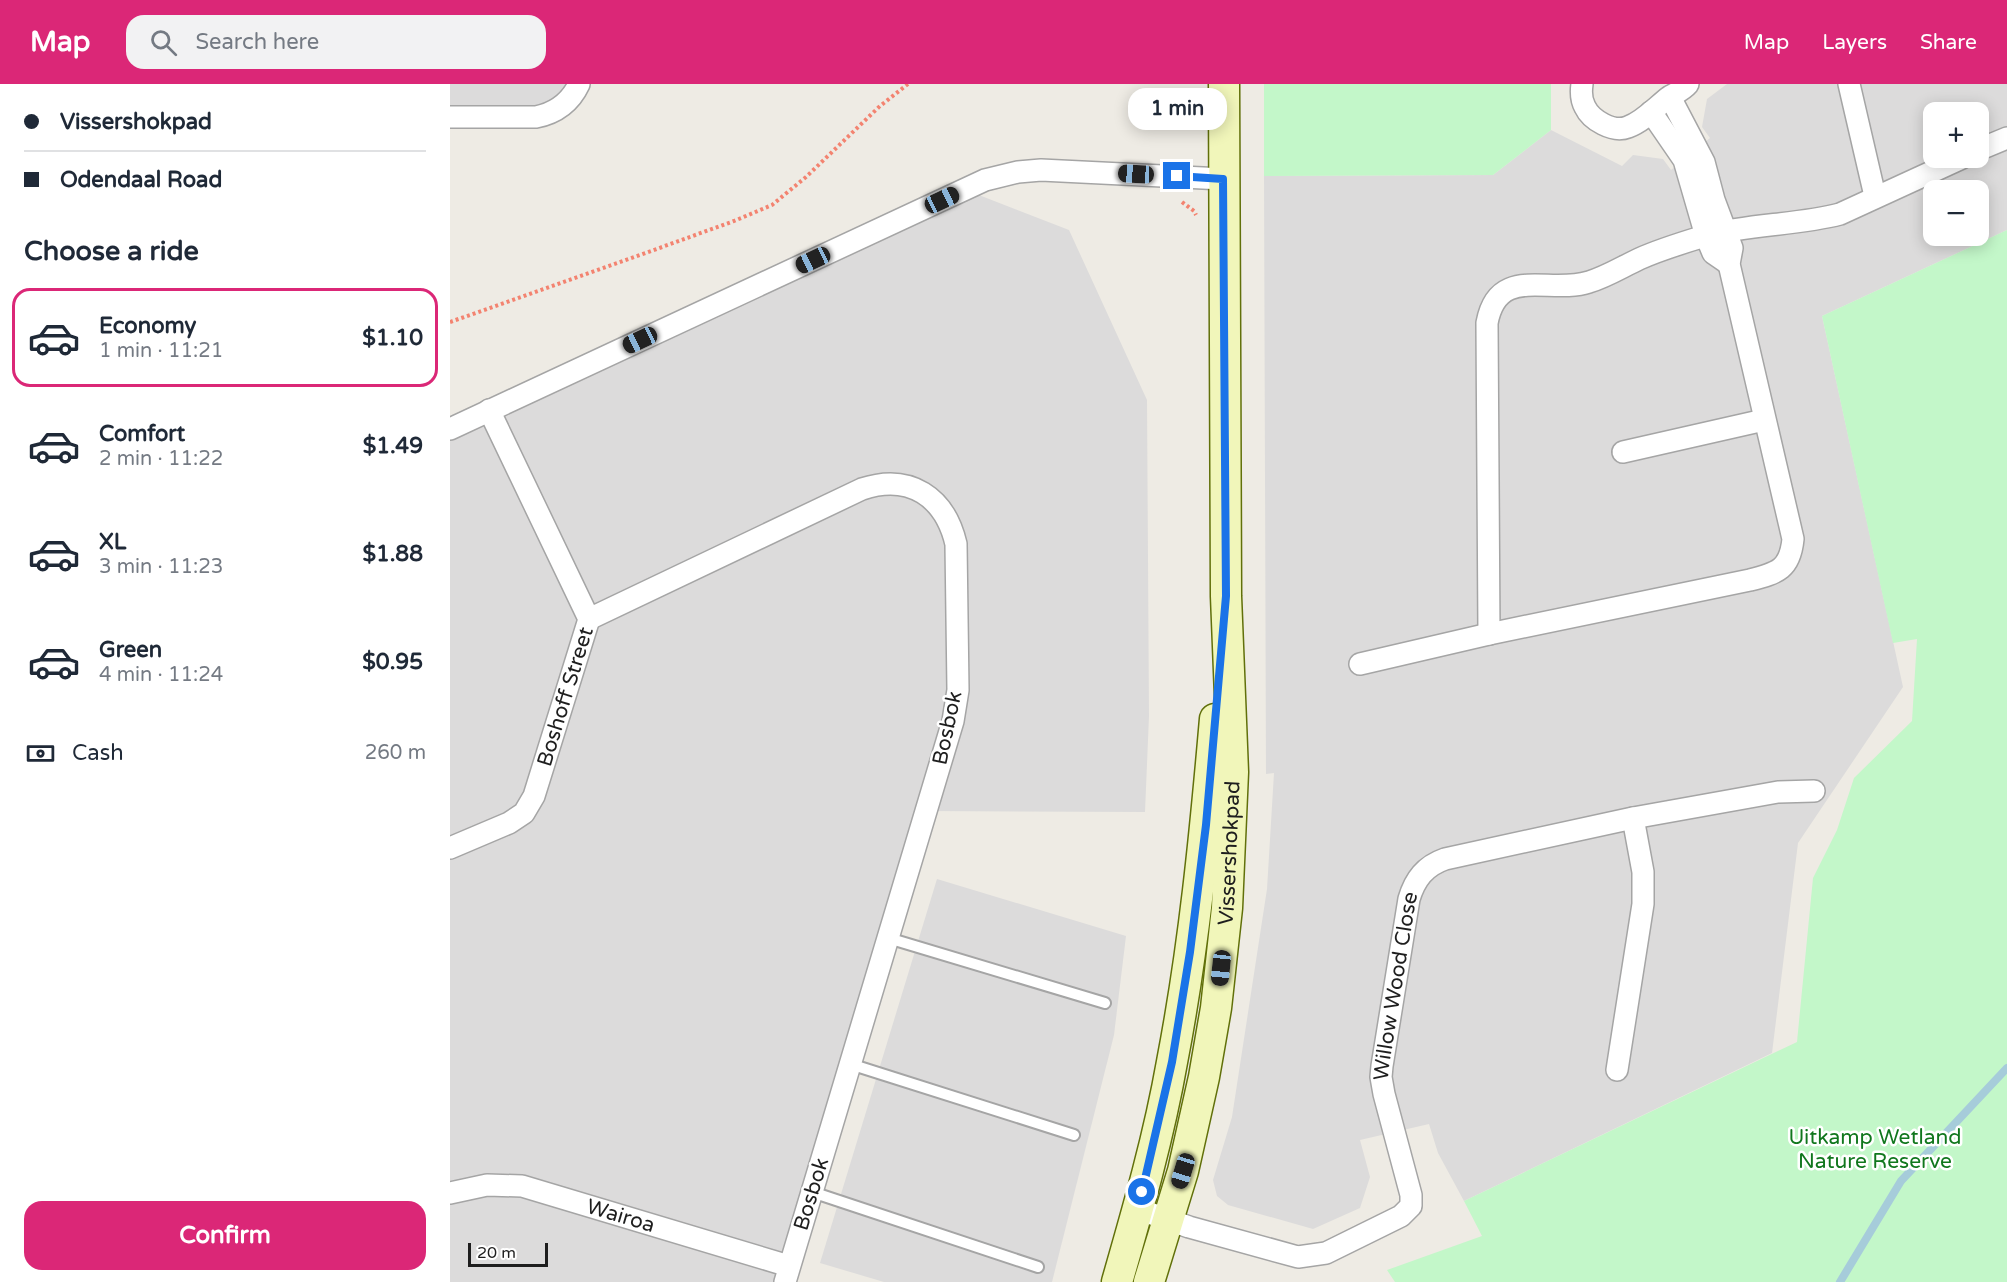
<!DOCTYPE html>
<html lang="en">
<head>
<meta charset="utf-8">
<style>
  body { margin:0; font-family:"Varela Round",sans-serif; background:#f2f2f3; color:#1f2937; height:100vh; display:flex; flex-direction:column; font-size:22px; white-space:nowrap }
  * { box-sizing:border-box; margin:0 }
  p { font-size:20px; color:#747a83 }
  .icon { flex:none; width:33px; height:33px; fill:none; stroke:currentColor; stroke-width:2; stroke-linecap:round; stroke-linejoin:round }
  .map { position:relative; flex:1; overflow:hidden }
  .details { display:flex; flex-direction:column; background:#fff; width:450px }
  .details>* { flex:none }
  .top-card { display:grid; align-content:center; height:132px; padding:0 24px; background:#fff }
  .fabs { position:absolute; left:1473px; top:18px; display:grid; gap:12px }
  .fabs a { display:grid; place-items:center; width:66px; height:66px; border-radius:12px; background:#fff; box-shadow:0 3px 15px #0003; font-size:30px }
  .scale { position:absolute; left:18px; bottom:15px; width:80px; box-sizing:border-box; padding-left:6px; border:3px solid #1e1e1e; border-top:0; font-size:16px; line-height:21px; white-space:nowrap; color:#1e1e1e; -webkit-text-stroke:4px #fff; paint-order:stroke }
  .end { position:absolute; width:27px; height:27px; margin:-14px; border:8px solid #1a73e8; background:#fff; box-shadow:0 0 0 3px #fff }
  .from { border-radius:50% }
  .bubble { position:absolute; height:42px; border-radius:18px; background:#fff; box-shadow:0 3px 15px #0003; font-size:20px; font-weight:800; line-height:42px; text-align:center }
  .car { position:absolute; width:18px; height:36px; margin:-18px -9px; border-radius:8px; box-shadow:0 0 4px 2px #0007; background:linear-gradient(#222 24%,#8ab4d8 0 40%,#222 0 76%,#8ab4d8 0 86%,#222 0) }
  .top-card b { display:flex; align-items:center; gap:21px; height:57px; font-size:22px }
  .top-card b+b { border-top:2px solid #e0e1e3 }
  .top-card i { width:15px; height:15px; background:#1f2937 }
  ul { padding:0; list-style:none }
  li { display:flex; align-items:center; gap:18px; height:99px; margin:0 12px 9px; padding:0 12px; border:3px solid transparent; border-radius:18px }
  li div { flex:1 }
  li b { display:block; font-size:22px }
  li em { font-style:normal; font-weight:800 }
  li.selected { border-color:#db2777 }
  li>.icon { width:54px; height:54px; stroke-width:1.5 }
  h2 { padding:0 24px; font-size:27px; line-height:72px }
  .pay { display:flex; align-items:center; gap:15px; height:66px; padding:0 24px; font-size:22px }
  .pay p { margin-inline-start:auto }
  .button { display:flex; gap:12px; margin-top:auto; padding:12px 24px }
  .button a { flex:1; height:69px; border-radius:18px; background:#db2777; color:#fff; font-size:24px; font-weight:800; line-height:69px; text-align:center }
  header { display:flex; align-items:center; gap:36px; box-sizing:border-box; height:84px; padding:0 30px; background:#db2777; color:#fff }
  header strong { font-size:28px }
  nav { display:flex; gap:33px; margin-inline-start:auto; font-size:21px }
  .search { width:420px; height:54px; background:#f2f2f3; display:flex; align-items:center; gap:15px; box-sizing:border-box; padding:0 21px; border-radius:18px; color:#747a83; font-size:22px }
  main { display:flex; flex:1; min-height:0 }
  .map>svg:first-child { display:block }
  .residential { fill:#dcdbdb; fill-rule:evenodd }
  .park { fill:#c3f7c9 }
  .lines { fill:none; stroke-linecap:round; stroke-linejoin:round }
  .stream { stroke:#a6ccda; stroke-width:8 }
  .lane-casing { stroke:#a5a5a5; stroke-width:14 }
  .street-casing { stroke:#a5a5a5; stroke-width:24 }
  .secondary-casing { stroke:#61700a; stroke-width:33 }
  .path { stroke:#f38370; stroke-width:4; stroke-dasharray:3 3; stroke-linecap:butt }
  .lane { stroke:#fff; stroke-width:10 }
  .street { stroke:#fff; stroke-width:21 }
  .secondary { stroke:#f1f6ba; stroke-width:30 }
  .route { stroke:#1a73e8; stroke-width:8 }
  .labels { text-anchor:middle; stroke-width:5; stroke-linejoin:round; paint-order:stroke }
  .street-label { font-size:21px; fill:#1e1e1e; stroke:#fff }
  .park-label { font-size:21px; fill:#10771d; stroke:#fff }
</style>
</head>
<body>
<header>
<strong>Map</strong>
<div class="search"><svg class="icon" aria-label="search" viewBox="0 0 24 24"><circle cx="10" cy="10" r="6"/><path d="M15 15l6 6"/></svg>Search here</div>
<nav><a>Map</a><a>Layers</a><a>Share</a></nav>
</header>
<main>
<section class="details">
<div class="top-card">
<b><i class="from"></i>Vissershokpad</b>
<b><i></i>Odendaal Road</b>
</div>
<h2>Choose a ride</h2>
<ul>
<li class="selected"><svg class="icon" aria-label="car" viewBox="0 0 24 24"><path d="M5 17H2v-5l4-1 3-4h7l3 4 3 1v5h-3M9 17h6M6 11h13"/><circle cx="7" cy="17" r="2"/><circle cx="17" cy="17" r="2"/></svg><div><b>Economy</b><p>1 min · 11:21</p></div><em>$1.10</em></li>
<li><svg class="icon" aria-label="car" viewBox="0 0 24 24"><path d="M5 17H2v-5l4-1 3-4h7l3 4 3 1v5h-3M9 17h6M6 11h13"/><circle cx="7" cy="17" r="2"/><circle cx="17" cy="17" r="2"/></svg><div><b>Comfort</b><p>2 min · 11:22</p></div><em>$1.49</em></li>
<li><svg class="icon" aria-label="car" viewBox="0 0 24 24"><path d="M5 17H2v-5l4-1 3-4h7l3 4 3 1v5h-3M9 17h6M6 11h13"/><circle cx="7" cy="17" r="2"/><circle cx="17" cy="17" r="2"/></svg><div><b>XL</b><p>3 min · 11:23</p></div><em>$1.88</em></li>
<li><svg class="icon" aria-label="car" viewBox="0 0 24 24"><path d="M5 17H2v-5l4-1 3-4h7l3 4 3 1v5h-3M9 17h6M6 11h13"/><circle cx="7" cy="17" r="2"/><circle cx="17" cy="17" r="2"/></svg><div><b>Green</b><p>4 min · 11:24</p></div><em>$0.95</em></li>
</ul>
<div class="pay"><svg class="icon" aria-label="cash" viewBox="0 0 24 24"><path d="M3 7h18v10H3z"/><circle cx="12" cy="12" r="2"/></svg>Cash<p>260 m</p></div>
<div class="button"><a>Confirm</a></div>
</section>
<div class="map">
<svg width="1557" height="1198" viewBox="0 0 1557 1198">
  <rect width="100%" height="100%" fill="#eeebe4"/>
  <g class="residential">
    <polygon points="0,0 131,0 119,19 0,35"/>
    <path d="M 1277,0 L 1557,0 L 1557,146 L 1372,232 L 1453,603 L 1348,759 L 1322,969 L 1014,1117 L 988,1069 L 979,1040 L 910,1056 L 920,1093 L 910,1124 L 863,1145 L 778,1121 L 767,1112 L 763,1096 L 782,1033 L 817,805 L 824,689 L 816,690 L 814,92 L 1043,91 L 1101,46 L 1172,82 L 1183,71 L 1213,75 L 1221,86 L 1260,54 L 1252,43 L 1257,15 ZM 1484,28 L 1528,28 L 1528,74 L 1484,74 ZM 1484,106 L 1528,106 L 1528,152 L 1484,152 Z"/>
    <polygon points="516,106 619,146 697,316 699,632 695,728 476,727 335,1198 0,1198 0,350"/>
    <polygon points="487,795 676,852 664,951 602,1198 434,1198 370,1179"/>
  </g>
  <g class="park">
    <polygon points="814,0 1101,0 1101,46 1043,91 814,92"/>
    <polygon points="1557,146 1557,1198 945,1198 937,1186 1032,1152 1014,1117 1347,958 1363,794 1387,746 1404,694 1462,637 1467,555 1443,559 1372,232"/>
  </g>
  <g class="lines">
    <polyline class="stream" points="1390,1198 1451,1097 1557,984"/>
    <g class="lane-casing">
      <g id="lane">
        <polyline points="438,854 655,919"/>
        <polyline points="400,980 624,1051"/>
        <polyline points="362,1108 588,1183"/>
      </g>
    </g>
    <g class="street-casing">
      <g id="street">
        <path d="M 1132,0 C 1131,7 1131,16 1135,23 C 1141,36 1163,49 1178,43 C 1194,37 1206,23 1219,13 C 1226,9 1233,6 1238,0"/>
        <polyline points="1399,0 1425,112"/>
        <polyline points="1201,28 1234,76 1256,152 1263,169 1279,180"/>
        <path d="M 0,33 L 86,33 C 106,29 120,19 129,0"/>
        <polyline points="1528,66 1557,54"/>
        <polyline points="0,345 535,96 568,88 591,86 773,95"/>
        <polyline points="1173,368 1314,336"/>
        <path d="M 139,535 L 412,405 C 460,389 495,413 506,460 L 508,606 L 503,637 L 335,1198"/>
        <path d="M 1039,550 L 1037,239 C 1048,180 1099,211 1139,198 C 1156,193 1172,183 1189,175 C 1211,165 1235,158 1258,151 C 1301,140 1348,141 1390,130 L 1512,74"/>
        <path d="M 910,580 L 1039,550 L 1300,496 C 1328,489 1340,485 1343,455 L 1279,180 L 1282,164 L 1264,116 L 1254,78 L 1220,13"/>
        <path id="s1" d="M 0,764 L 59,739 L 74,729 L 84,712 L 139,535 L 39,326"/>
        <polyline points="1167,986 1193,820 1193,788 1183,734"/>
        <path id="s2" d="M 0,1109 L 37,1101 L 72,1102 L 339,1182"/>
        <path id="s3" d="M 688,1125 L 739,1143 L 848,1173 L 876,1169 L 951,1132 L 961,1122 L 961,1111 L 934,1010 L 931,993 L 932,982 L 959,815 C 965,795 975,782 995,775 L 1183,734 L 1328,708 L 1364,707"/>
      </g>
    </g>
    <g class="secondary-casing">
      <g id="secondary">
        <path d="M 667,1198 C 688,1125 709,1052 722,978 C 744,864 755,750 765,635"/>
        <path id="s4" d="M 699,1198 L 733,1087 L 754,993 L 766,924 L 777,824 L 783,688 L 776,512 L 774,0"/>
      </g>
    </g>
    <g class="path">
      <polyline points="732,118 744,127 746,131"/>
      <polyline points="0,238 190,171 284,137 322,121 356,93 430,22 458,0"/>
    </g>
    <use href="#lane" class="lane"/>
    <use href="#street" class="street"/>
    <use href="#secondary" class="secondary"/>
  </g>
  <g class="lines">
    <polyline class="route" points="692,1108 722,978 740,868 756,741 776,512 773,95 727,92"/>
  </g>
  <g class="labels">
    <g class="street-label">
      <text dy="7" stroke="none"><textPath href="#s1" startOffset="206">Boshoff Street</textPath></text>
      <text transform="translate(497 644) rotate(-78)" y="7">Bosbok</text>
      <text dy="7" stroke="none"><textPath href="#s4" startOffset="438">Vissershokpad</textPath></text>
      <text dy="7" stroke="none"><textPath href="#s3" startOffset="518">Willow Wood Close</textPath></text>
      <text transform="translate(361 1110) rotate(-73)" y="7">Bosbok</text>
      <text dy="7" stroke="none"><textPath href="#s2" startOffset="176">Wairoa</textPath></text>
    </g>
    <g class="park-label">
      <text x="1425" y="1060">Uitkamp Wetland<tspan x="1425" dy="24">Nature Reserve</tspan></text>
    </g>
  </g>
</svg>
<div class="fabs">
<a>+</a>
<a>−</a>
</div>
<div class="scale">20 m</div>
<i class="end from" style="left:692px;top:1108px"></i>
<i class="end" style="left:727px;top:92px"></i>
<div class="bubble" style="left:678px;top:4px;width:99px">1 min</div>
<i class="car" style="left:686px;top:90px;rotate:273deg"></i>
<i class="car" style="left:492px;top:116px;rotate:65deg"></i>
<i class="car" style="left:363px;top:176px;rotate:245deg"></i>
<i class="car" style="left:190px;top:256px;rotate:245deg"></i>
<i class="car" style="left:771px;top:884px;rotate:186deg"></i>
<i class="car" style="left:733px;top:1087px;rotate:197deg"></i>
</div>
</main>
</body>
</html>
